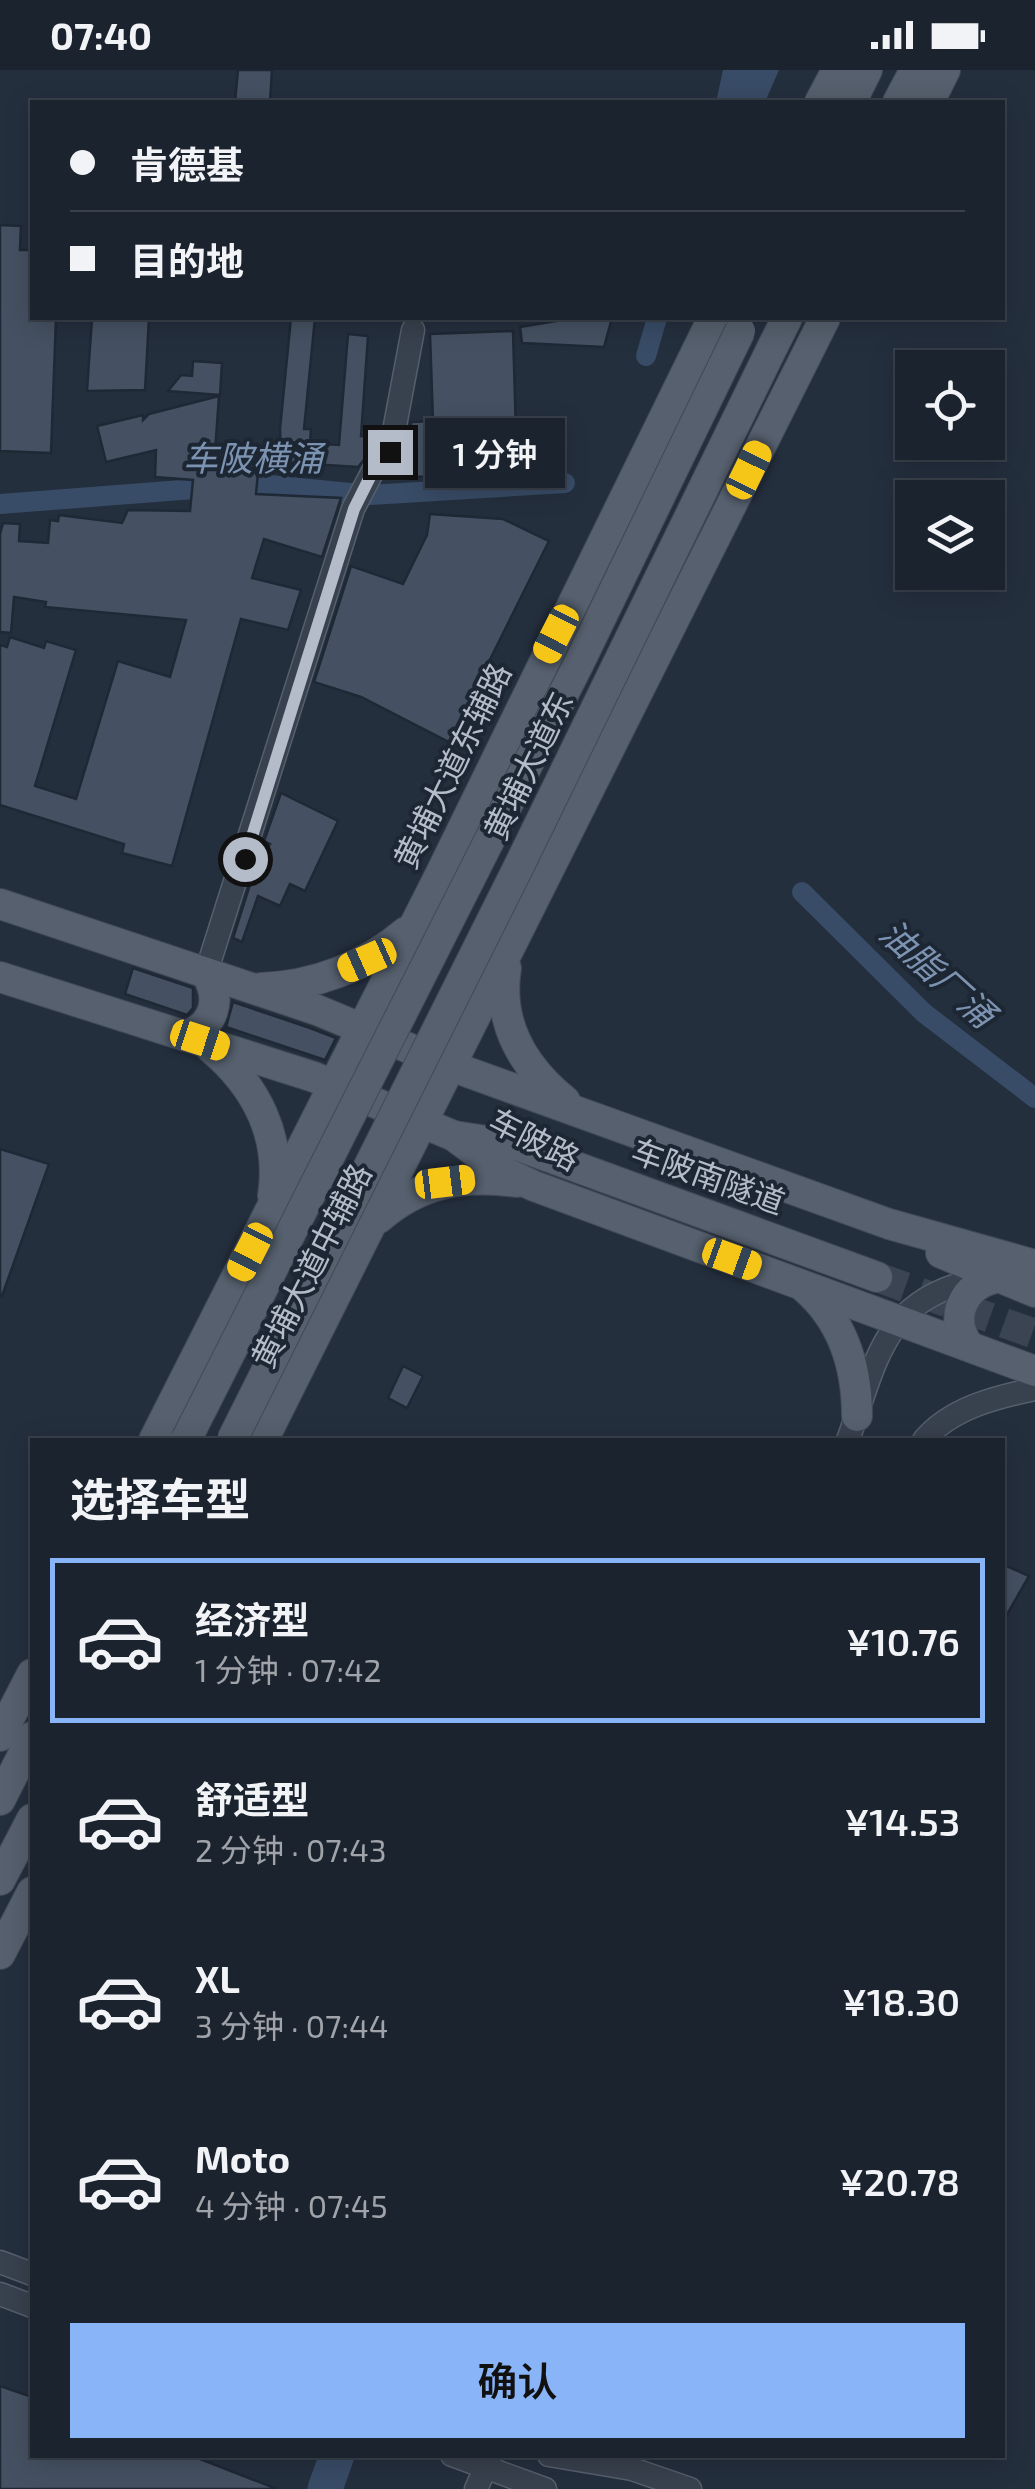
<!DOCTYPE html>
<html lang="zh">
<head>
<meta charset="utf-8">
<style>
  body { margin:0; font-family:"Exo 2","Noto Sans SC",sans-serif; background:#242b36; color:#f1f3f6; height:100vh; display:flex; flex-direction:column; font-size:38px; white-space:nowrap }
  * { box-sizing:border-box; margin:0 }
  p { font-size:32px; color:#a0a4aa }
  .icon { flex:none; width:55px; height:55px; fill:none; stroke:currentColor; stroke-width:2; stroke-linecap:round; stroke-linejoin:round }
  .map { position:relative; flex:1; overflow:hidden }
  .panel { position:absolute; left:30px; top:1368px; width:975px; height:1020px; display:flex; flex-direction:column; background:#1b232e; border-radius:0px; box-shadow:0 5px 25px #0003,0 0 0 2px #39404a }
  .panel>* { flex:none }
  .banner { position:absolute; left:30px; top:30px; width:975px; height:220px; border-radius:0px; box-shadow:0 5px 25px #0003,0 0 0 2px #39404a; display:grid; align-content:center; height:220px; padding:0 40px; background:#1b232e }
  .controls { position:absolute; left:895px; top:280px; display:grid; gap:20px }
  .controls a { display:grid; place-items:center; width:110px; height:110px; border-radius:0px; background:#1b232e; box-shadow:0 5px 25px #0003,0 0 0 2px #39404a; font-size:50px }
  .end { position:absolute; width:45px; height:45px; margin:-22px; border:12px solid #b4bcc9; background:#111; box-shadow:0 0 0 5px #111 }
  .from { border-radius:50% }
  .bubble { position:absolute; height:70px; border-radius:0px; background:#1b232e; box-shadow:0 5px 25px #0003,0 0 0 2px #39404a; font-size:32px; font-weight:600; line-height:70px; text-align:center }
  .car { position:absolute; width:30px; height:60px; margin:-30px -15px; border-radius:12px; box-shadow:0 0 8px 2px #0007; background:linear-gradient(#f5c518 24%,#345 0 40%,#f5c518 0 76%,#345 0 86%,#f5c518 0) }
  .banner b { display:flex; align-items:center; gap:35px; height:95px; font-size:38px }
  .banner b+b { border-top:2px solid #39404a }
  .banner i { width:25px; height:25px; background:#f1f3f6 }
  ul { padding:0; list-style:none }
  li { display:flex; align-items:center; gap:30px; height:165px; margin:0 20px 15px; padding:0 20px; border:5px solid transparent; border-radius:0px }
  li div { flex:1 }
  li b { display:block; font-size:38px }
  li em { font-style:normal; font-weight:600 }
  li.on { border-color:#8ab4f8 }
  li>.icon { width:90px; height:90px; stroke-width:1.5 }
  h2 { padding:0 40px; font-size:45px; line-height:120px }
  .button { display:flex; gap:20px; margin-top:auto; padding:20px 40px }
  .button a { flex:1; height:115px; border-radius:0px; background:#8ab4f8; color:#111; font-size:40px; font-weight:600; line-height:115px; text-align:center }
  .status { display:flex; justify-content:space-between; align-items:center; height:70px; padding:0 50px; background:#1b232e; direction:ltr }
  .status svg { height:28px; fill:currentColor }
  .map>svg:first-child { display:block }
  .water { fill:#394c67 }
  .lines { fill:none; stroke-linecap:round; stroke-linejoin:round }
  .canal { stroke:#394c67; stroke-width:20 }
  .river { stroke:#394c67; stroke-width:35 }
  .building { fill:#455162; stroke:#1f2835; stroke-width:2.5 }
  .major-tunnel { stroke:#3a4453; stroke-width:30; stroke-dasharray:30 15; stroke-linecap:butt }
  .minor-casing { stroke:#565f6c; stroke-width:25 }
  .major-casing { stroke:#414a57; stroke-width:32 }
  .minor { stroke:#38414e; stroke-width:22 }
  .major { stroke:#56606e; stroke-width:30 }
  .major-bridge-casing { stroke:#414a57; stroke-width:32; stroke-linecap:butt }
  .major-bridge { stroke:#56606e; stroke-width:30 }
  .route { stroke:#b4bcc9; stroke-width:12 }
  .labels { text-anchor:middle; stroke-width:8; stroke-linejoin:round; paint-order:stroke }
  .street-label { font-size:32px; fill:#b4bcc9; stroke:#1d2633 }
  .water-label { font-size:35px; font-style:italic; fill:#7c92b1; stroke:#1d2633 }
</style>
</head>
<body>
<div class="status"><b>07:40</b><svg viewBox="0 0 49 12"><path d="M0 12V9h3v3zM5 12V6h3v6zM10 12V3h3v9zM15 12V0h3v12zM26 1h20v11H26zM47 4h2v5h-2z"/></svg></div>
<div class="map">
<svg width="1035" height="2419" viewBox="0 0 1035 2419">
  <rect width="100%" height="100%" fill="#242f3e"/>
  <polygon class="water" points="723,0 779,0 765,32 716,32"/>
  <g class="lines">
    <g class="canal">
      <polyline points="646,286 657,248"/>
      <polyline points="0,434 259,414 370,425 565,413"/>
      <polyline points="802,822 924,943 1035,1028"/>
    </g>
    <polyline class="river" points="325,2419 337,2385"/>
  </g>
  <g class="building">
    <polygon points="238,0 272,0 270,32 235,32"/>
    <polygon points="0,155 21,156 20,180 32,180 32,248 56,248 51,383 0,381"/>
    <polygon points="92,248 149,248 145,320 87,321"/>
    <polygon points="291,248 315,248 304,359 311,359 310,373 339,375 348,264 368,266 361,366 372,367 372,380 358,397 281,392 280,359"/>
    <polygon points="574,248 612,248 604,277 522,273 520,257"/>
    <polygon points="513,261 516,363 556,361 557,402 411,407 411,352 433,351 430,264"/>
    <polygon points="193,291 222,293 220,325 168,321 181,305 192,306"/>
    <polygon points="219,326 215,382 259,392 256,424 341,428 322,487 264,469 252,508 301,520 288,560 241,549 172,796 122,783 124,774 0,735 0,575 7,577 10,567 44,578 46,571 76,580 35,716 76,729 118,591 170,607 186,550 45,537 46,532 14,527 11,563 0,562 0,464 3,453 20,454 19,471 48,473 50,450 58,451 59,445 122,453 128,440 190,441 193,410 155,407 156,380 106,392 97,356 143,345 143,350 149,344"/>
    <polygon points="430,444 503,449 549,471 449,672 361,627 314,612 351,496 403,514 427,465"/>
    <polygon points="281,723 338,751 305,821 290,814 280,836 258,826 242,872 233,868 253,805 270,774 264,771"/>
    <polygon points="133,898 193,918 193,938 187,945 125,924"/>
    <polygon points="233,932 310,958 336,968 325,990 226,957"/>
    <polygon points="0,1079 49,1094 2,1226 0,1225"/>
    <polygon points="403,1296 423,1306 407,1338 388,1328"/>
    <polygon points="1002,1494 1029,1506 1002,1553"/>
    <polygon points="0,2316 32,2327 32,2385 190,2385 277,2419 0,2419"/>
  </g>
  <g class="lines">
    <polyline class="major-tunnel" points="877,1207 1035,1264"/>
    <g class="minor-casing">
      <g id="minor">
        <polyline points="206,903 353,439 374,399 390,382 413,260"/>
        <path d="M 848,1370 C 877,1289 884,1226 982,1209"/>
        <path d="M 924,1370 C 951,1338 996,1327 1035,1319"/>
        <polyline points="0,2192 32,2204"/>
        <polyline points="0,2224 32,2236"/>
        <polyline points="452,2385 545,2419"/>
        <polyline points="549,2385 632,2399 690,2419"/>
        <polyline points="476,2419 491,2385"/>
      </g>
    </g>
    <g class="major-casing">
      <g id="major">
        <polyline points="820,32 837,0"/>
        <polyline points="851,32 867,0"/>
        <polyline points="898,32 915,0"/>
        <polyline points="929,32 945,0"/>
        <polyline points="772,278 787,248"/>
        <polyline points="0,834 317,940 459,999 889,1154 1035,1195"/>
        <path d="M 506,898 C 497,953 523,997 565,1031"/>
        <polyline points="0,907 314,1007 454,1066 498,1099 534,1116 1035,1301"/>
        <path d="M 261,918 C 314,916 365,897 406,862"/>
        <path d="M 185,966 C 215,956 222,929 206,903"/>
        <path d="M 211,978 C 256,1016 282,1066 273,1126"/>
        <polyline points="454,1066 519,1076 877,1207"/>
        <path d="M 379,1148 C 420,1112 464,1105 517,1112"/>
        <polyline points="941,1183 1035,1222"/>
        <path d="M 805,1218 C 843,1251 857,1297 857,1346"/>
        <path d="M 969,1276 C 948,1249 963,1215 995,1208"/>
        <polyline points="154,1370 440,805 713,248"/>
        <polyline points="263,1370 825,248"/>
        <polyline points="0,1666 32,1604"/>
        <polyline points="0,1730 32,1667"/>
        <polyline points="0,1810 32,1749"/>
        <polyline points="0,1884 32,1822"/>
      </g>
    </g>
    <use href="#minor" class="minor"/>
    <use href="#major" class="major"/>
    <g class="major-bridge-casing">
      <g id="major-bridge">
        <polyline points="186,1370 579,593 740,261"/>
        <polyline points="232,1370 519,796 772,278"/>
      </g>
    </g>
    <use href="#major-bridge" class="major-bridge"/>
  </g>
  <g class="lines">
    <polyline class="route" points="245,789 354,439 374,399 390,382"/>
  </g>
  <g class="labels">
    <g class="street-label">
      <text transform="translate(453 696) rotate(-64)" y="11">黄埔大道东辅路</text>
      <text transform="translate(529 696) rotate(-64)" y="11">黄埔大道东</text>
      <text transform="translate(534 1070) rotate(27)" y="11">车陂路</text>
      <text transform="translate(708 1107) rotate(20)" y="11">车陂南隧道</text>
      <text transform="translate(312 1196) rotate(-63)" y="11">黄埔大道中辅路</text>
    </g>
    <g class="water-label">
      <text x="253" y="401">车陂横涌</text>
      <text transform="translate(937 904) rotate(42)" y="12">油脂厂涌</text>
    </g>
  </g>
</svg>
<div class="controls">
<a><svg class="icon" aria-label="locate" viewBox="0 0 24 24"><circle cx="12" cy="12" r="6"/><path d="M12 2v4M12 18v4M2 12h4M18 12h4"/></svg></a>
<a><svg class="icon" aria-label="layers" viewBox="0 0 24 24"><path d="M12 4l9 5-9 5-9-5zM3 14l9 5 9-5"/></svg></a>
</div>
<i class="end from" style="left:245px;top:789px"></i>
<i class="end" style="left:390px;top:382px"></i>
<div class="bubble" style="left:425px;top:348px;width:140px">1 分钟</div>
<i class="car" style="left:749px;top:400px;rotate:26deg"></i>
<i class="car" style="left:556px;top:564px;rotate:207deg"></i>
<i class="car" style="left:367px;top:890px;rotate:246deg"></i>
<i class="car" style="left:200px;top:970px;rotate:108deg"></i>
<i class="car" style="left:445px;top:1112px;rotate:83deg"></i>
<i class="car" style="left:250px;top:1182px;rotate:207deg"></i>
<i class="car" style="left:732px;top:1189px;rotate:110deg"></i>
<div class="banner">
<b><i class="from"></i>肯德基</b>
<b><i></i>目的地</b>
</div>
<section class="panel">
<h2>选择车型</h2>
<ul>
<li class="on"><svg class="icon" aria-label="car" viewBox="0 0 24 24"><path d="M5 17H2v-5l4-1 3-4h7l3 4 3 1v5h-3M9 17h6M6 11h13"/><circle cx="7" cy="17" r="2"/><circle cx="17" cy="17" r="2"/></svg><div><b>经济型</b><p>1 分钟 · 07:42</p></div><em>¥10.76</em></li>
<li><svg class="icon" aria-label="car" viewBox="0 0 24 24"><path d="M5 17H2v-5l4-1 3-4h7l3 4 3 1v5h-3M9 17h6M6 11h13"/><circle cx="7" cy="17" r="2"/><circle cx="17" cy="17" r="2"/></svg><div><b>舒适型</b><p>2 分钟 · 07:43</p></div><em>¥14.53</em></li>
<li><svg class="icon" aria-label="car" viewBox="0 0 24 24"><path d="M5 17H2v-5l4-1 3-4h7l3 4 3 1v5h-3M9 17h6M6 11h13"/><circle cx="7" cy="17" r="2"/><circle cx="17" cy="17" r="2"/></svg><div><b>XL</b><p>3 分钟 · 07:44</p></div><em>¥18.30</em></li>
<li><svg class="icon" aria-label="car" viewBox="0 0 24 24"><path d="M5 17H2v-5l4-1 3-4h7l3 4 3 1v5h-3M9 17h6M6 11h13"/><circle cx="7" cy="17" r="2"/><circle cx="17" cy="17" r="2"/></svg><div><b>Moto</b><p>4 分钟 · 07:45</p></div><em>¥20.78</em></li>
</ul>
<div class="button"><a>确认</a></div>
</section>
</div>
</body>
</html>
